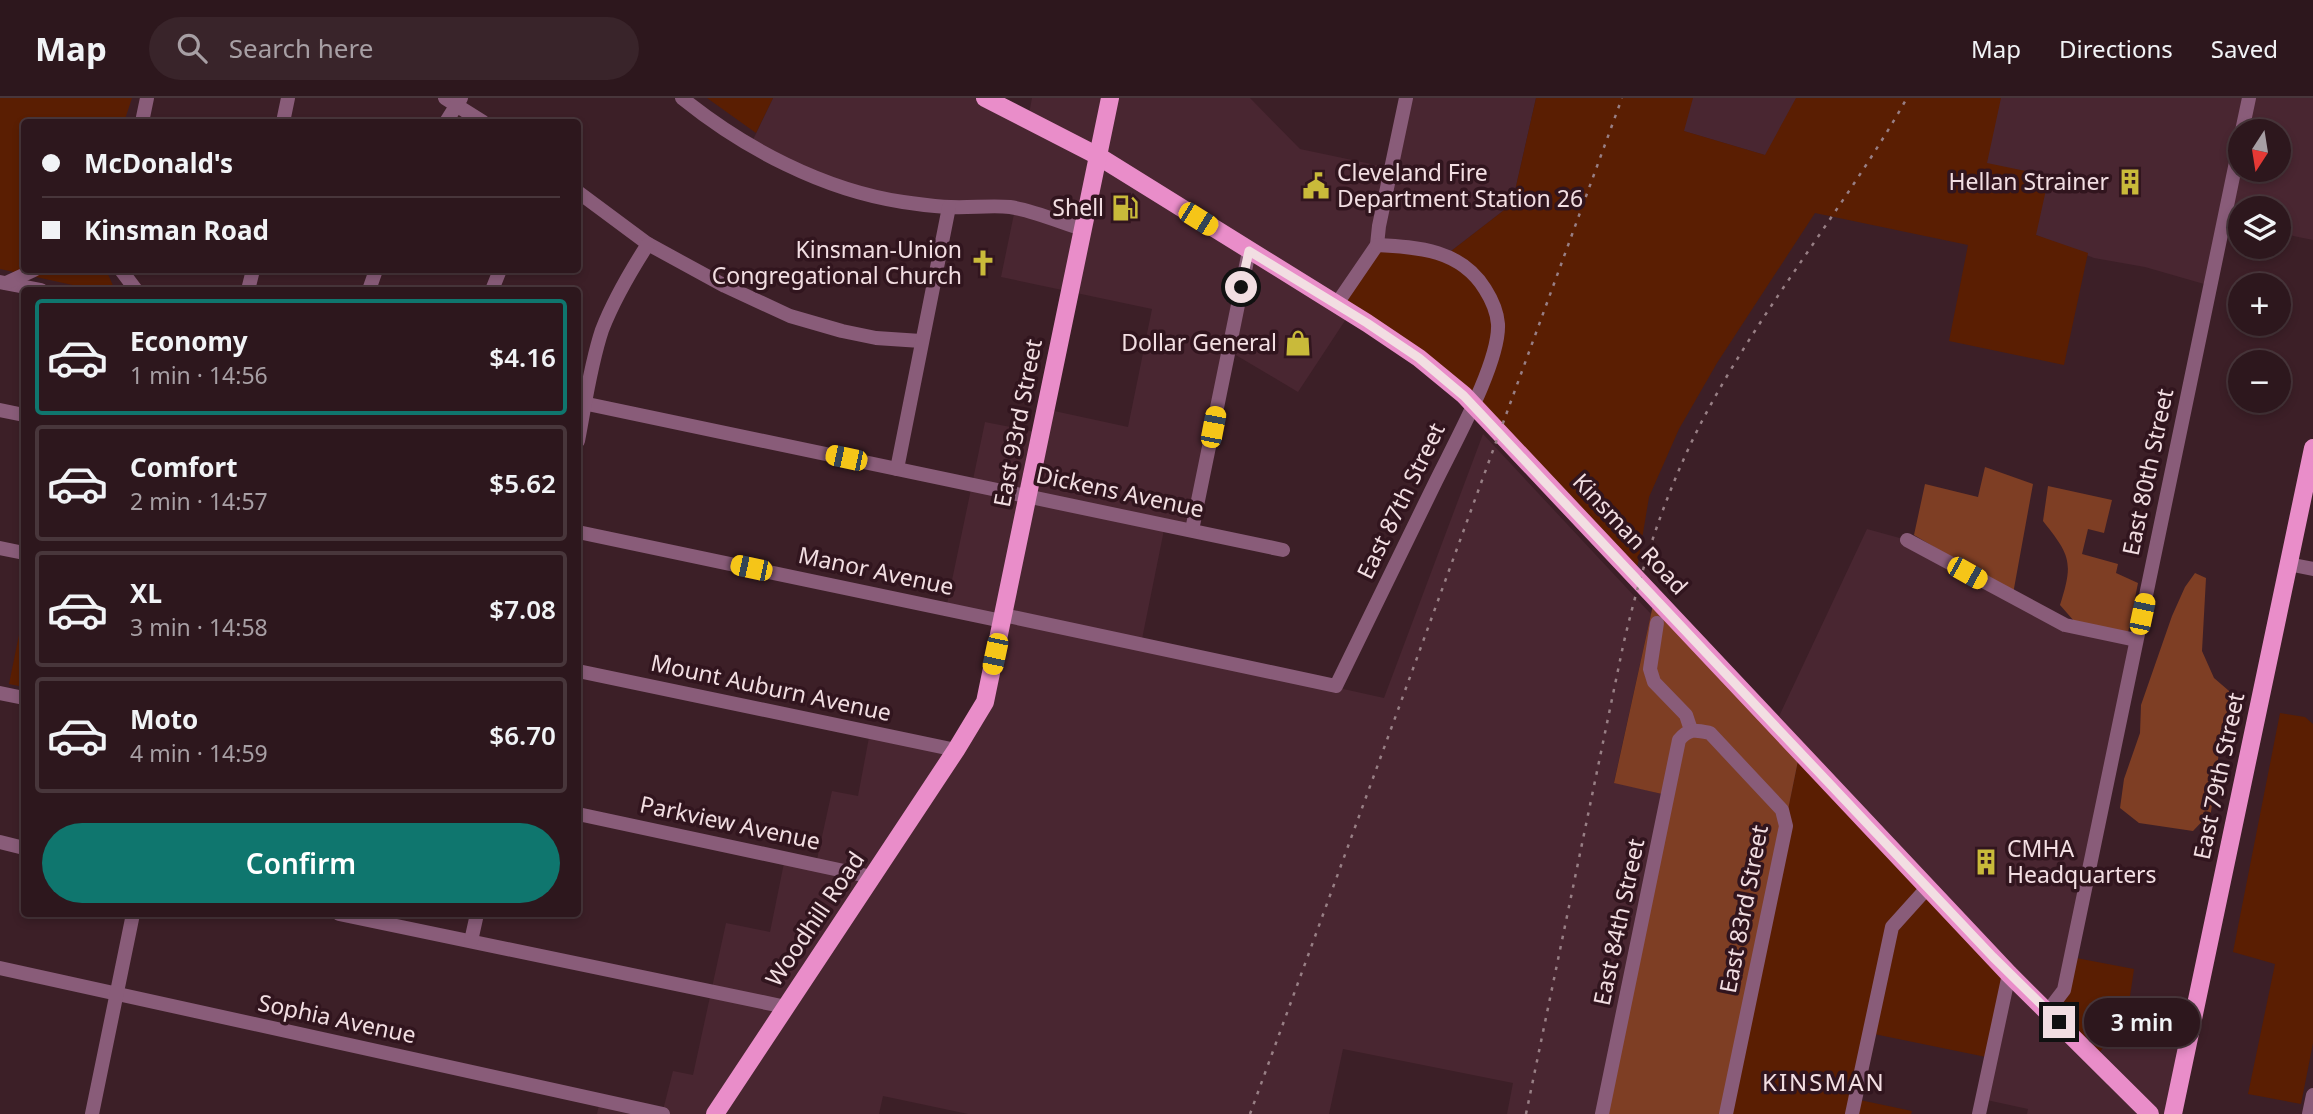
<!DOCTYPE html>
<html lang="en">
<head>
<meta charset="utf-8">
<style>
  body { margin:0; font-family:"Noto Sans",sans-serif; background:#39242a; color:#f1f3f6; height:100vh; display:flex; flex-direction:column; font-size:26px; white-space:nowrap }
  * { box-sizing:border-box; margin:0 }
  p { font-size:23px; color:#a79fa4 }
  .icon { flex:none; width:38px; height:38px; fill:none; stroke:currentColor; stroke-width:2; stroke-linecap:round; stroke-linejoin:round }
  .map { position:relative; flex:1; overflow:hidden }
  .side { position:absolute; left:21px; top:189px; width:560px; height:630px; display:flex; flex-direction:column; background:#2d171d; border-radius:7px; box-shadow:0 4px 10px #0003,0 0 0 2px #48363b }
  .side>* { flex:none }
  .top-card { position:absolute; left:21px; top:21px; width:560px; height:154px; border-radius:7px; box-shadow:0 4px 10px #0003,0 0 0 2px #48363b; display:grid; align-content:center; height:154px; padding:0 21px; background:#2d171d }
  .needle { width:46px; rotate:192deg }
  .buttons { position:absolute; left:2228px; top:21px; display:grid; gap:14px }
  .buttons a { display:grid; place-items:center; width:63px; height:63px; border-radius:50%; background:#2d171d; box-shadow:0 4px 10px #0003,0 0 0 2px #48363b; font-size:35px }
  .end { position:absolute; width:32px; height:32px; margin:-16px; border:9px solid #f2dee2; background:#111; box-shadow:0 0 0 4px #111 }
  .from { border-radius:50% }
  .bubble { position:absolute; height:49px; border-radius:24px; background:#2d171d; box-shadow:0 4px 10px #0003,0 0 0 2px #48363b; font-size:23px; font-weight:600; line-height:49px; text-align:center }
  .car { position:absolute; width:21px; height:42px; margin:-21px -10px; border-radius:9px; box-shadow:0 0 5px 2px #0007; background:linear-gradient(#f5c518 24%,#345 0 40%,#f5c518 0 76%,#345 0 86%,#f5c518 0) }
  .top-card b { display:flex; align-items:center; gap:24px; height:66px; font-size:26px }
  .top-card b+b { border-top:2px solid #48363b }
  .top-card i { width:18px; height:18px; background:#f1f3f6 }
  ul { padding:12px 0 0; list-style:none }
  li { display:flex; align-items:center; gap:21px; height:116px; margin:0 14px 10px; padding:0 7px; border:4px solid #48363b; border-radius:7px }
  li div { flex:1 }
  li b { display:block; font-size:26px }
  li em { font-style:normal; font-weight:600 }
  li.active { border-color:#0f766e }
  li>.icon { width:63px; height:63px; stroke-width:1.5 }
  .button { display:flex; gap:14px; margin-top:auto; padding:14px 21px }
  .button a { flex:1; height:80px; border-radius:42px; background:#0f766e; color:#fff; font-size:28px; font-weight:600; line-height:80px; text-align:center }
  header { display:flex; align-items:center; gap:42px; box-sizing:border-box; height:98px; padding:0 35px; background:#2d171d; border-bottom:2px solid #48363b }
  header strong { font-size:33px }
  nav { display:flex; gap:38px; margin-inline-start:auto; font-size:24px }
  .search { width:490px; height:63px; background:#39242a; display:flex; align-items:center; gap:18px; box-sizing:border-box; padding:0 24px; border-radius:38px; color:#a79fa4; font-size:26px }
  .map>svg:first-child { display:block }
  .built { fill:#492631; fill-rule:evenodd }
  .green { fill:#5a1e02 }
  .forest { fill:#7e3e24 }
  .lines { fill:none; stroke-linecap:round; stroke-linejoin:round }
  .minor { stroke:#895c79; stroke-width:14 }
  .major { stroke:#e98dc9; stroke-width:18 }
  .rail { stroke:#987f85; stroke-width:2.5; stroke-dasharray:3.5 7; stroke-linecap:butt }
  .route { stroke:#f2dee2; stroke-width:9 }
  .labels { text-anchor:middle; stroke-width:7; stroke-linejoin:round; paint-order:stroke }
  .poi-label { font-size:23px; fill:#f2dee2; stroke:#31151e; text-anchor:end }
  .street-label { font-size:23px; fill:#f2dee2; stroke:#31151e }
  .neighbourhood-label { font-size:24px; letter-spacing:2px; fill:#f2dee2; stroke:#31151e }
</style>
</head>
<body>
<header>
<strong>Map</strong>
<div class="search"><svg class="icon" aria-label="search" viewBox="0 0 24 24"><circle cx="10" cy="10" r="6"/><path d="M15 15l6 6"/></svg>Search here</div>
<nav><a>Map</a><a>Directions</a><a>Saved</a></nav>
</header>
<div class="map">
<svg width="2313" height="1016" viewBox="0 0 2313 1016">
  <rect width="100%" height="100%" fill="#3c1f27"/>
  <g class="built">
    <polygon points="773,0 985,0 1028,21 1032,0 1250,0 1300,51 1390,70 1406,0 1536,0 1512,106 1446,157 1350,215 1298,294 1229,253 1192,432 1165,427 1141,546 1384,600 1483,336 1651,516 1614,684 1662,696 1596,1016 1507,1016 1513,985 1343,951 1329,1016 968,1016 883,998 879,1016 597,1016 600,1002 662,1016 673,973 693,977 726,825 770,834 785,760 816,766 832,693 858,698 870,634 956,652 985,604 1001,523 946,511 985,324 1040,335 1045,311 1128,329 1152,211 1001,179 1015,111 854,94 751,46"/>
    <path d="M 1671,0 L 2313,0 L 2313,142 L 2279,135 L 2278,110 L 2240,110 L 2240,127 L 2225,124 L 2211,188 L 2145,169 L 2094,160 L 2036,137 L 1663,27 ZM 2240,33 L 2278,33 L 2278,72 L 2240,72 Z"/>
    <polygon points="1867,431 1907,442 2065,527 2136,542 2064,892 2095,960 2127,919 2191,933 2173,1016 2027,1016 2028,1011 1982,1001 2009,876 1775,627"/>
  </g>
  <g class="green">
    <polygon points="0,0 132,0 124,24 24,24 24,172 106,172 115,192 86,190 0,171"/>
    <polygon points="707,0 773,0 756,35"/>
    <polygon points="1536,0 1693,0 1684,33 1765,57 1796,0 2001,0 1987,65 2049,78 2036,137 2088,155 2064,267 1949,243 1968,147 1815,115 1717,265 1679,331 1649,399 1636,477 1464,297 1336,207 1377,147 1446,157 1512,106"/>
    <polygon points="21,527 24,528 24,589 9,586"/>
    <polygon points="2280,615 2305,619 2313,626 2313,945 2301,1006 2248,996 2275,866 2233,854"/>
    <polygon points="1800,653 2009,876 1991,960 1869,935 1855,1001 1912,1013 1911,1016 1726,1016"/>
    <polygon points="2071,859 2134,871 2127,919 2095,960 2048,913"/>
  </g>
  <g class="forest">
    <polygon points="1985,369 2033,386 2013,496 1914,437 1925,386 1978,399"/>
    <path d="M 2048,388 L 2112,402 L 2104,435 L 2088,431 L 2082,456 L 2118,466 L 2116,475 L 2138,485 L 2127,540 L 2081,531 L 2060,507 C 2074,464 2070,457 2043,423 Z"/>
    <polygon points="2195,475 2206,480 2202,553 2214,580 2236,599 2219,654 2211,714 2193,733 2139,725 2120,710 2124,681 2140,635 2141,607 2172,518 2185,489"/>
    <polygon points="1655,498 1800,653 1726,1016 1596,1016 1662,696 1614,685"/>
  </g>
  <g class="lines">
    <g class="minor">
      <polyline points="445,0 483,24"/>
      <path d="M 682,0 C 744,50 823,92 903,104 C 918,106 935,109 951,109 C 970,110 991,107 1010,109 C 1032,112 1060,124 1082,131"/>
      <polyline points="142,24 147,0"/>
      <polyline points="283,24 288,0"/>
      <polyline points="446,24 461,0"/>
      <polyline points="2242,33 2249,0"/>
      <polyline points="578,94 648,146 725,188 790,218 842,233 876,240 921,243"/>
      <polyline points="121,172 136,192"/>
      <polyline points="0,184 41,192"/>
      <polyline points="6,185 34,172"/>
      <polyline points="248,192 253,172"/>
      <polyline points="369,192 376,172"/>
      <polyline points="492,192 500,172"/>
      <polyline points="1336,207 1377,147 1379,128 1406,0"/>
      <polyline points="578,304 1283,452"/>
      <polyline points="0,312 24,317"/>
      <path d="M 578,343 C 585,307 590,268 602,232 C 614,201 630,174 648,146"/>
      <polyline points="897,371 949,109"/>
      <polyline points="1192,432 1249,153"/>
      <polyline points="578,434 1002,523"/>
      <polyline points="1907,442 2065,527 2136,542"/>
      <polyline points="0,450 24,455"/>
      <polyline points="2288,466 2313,471"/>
      <path d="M 1003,517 L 1336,588 C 1369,520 1403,451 1436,383 C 1454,346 1500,264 1498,226 C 1497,213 1492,202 1485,191 C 1461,152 1419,149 1377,147"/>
      <polyline points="1657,525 1650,571 1654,584 1686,617 1691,632"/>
      <polyline points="578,573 956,652"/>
      <polyline points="0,595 24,600"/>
      <polyline points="578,716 872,779"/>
      <polyline points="0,744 24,750"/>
      <polyline points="339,816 786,909"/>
      <polyline points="471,843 477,816"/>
      <polyline points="0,870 663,1016"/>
      <polyline points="2048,913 2064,892 2240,45"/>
      <polyline points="92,1016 133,816"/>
      <path d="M 1602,1016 L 1679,642 C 1689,630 1696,632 1710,635 L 1782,712 L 1786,728 L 1726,1016"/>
      <polyline points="1852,1016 1892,829 1928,789"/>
      <polyline points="1979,1016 2009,876"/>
      <polyline points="2309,1016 2313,997"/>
    </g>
    <g class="major">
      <polyline points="985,0 1098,58 1367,225 1419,260 1464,297 2009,876 2150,1016"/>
      <polyline points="715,1016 956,652 985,604 1110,0"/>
      <polyline points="2173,1016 2313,350"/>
    </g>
    <g class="rail">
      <polyline points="1250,1016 1622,0"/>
      <path d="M 1526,1016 L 1623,548 C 1641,470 1665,395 1702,323 C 1761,210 1844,111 1907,0"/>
    </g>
  </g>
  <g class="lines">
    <polyline class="route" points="1241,189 1249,153 1367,225 1419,260 1464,298 1993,859 2059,924"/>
  </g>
  <defs>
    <g id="building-bare" transform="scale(2.1)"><path d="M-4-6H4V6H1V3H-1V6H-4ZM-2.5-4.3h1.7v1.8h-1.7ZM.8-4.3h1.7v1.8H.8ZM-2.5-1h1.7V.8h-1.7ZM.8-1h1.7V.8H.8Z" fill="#c9ba3a" stroke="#31151e" stroke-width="2.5" paint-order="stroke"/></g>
    <g id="civic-bare" transform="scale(2.1)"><path d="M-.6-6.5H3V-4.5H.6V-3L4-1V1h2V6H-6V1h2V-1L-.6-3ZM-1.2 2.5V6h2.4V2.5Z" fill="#c9ba3a" stroke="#31151e" stroke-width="2.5" paint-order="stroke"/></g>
    <g id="fuel-bare" transform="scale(2.1)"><path d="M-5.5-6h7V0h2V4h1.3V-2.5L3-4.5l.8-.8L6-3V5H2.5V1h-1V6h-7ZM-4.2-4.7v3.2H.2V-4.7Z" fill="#c9ba3a" stroke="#31151e" stroke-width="2.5" paint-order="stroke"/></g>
    <g id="church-bare" transform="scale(2.1)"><path d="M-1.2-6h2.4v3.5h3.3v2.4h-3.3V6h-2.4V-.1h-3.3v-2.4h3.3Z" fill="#c9ba3a" stroke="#31151e" stroke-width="2.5" paint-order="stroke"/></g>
    <g id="shop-bare" transform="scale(2.1)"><path d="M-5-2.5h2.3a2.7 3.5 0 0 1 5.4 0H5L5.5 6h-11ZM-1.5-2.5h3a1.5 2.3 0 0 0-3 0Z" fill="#c9ba3a" stroke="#31151e" stroke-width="2.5" paint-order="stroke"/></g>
  </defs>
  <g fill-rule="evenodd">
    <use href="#building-bare" x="2130" y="84"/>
    <use href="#civic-bare" x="1316" y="88"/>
    <use href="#fuel-bare" x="1125" y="110"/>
    <use href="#church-bare" x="983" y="165"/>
    <use href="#shop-bare" x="1298" y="245"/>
    <use href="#building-bare" x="1986" y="764"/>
  </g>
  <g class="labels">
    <g class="poi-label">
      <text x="1337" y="83" text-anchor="start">Cleveland Fire<tspan x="1337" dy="26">Department Station 26</tspan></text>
      <text x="2109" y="92">Hellan Strainer</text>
      <text x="1104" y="118">Shell</text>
      <text x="962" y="160">Kinsman-Union<tspan x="962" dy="26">Congregational Church</tspan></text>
      <text x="1277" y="253">Dollar General</text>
      <text x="2007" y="759" text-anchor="start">CMHA<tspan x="2007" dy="26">Headquarters</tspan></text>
    </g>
    <g class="street-label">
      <text transform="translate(1018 325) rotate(-79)" y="8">East 93rd Street</text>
      <text transform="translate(2148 374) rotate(-78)" y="8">East 80th Street</text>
      <text transform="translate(1120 394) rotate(12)" y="8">Dickens Avenue</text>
      <text transform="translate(1401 403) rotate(-64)" y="8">East 87th Street</text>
      <text transform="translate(1630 436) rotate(47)" y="8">Kinsman Road</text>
      <text transform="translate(876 473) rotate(12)" y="8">Manor Avenue</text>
      <text transform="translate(771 590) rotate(12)" y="8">Mount Auburn Avenue</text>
      <text transform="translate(2219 678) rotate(-78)" y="8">East 79th Street</text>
      <text transform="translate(730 725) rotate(12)" y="8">Parkview Avenue</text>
      <text transform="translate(1744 811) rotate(-79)" y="8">East 83rd Street</text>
      <text transform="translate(815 821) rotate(-56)" y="8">Woodhill Road</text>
      <text transform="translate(1619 824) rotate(-78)" y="8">East 84th Street</text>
      <text transform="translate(337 921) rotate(12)" y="8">Sophia Avenue</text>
    </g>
    <g class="neighbourhood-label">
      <text x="1824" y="993">KINSMAN</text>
    </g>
  </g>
</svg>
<div class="buttons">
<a><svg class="needle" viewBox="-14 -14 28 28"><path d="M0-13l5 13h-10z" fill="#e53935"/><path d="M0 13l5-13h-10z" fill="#a79fa4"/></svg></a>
<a><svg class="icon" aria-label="layers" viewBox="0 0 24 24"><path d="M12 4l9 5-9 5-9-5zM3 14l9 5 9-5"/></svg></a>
<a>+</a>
<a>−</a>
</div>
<i class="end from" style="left:1241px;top:189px"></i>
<i class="end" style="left:2059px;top:924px"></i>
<div class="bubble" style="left:2084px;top:900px;width:116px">3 min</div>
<i class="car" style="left:1198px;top:121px;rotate:122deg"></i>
<i class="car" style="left:1213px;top:329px;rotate:11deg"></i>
<i class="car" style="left:846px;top:360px;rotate:282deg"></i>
<i class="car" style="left:751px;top:470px;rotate:282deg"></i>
<i class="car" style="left:1967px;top:475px;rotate:119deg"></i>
<i class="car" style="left:2142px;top:516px;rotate:12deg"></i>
<i class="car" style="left:995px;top:556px;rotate:192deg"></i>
<div class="top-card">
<b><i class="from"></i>McDonald's</b>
<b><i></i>Kinsman Road</b>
</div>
<section class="side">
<ul>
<li class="active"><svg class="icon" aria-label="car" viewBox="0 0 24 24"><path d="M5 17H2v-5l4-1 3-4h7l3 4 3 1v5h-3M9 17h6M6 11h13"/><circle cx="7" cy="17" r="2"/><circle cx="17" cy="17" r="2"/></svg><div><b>Economy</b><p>1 min · 14:56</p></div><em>$4.16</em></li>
<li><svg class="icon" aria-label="car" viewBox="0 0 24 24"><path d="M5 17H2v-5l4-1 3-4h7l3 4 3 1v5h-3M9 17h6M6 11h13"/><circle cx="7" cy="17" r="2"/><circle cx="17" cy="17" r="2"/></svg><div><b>Comfort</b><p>2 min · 14:57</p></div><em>$5.62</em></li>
<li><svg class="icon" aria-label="car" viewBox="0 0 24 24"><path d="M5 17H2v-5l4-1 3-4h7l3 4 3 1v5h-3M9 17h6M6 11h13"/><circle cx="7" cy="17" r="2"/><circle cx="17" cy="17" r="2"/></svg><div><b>XL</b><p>3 min · 14:58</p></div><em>$7.08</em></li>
<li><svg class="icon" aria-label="car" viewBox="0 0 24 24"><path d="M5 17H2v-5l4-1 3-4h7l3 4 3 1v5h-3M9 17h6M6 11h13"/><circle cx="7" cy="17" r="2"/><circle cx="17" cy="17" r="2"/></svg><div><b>Moto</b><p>4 min · 14:59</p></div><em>$6.70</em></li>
</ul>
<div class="button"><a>Confirm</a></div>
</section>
</div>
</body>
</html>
